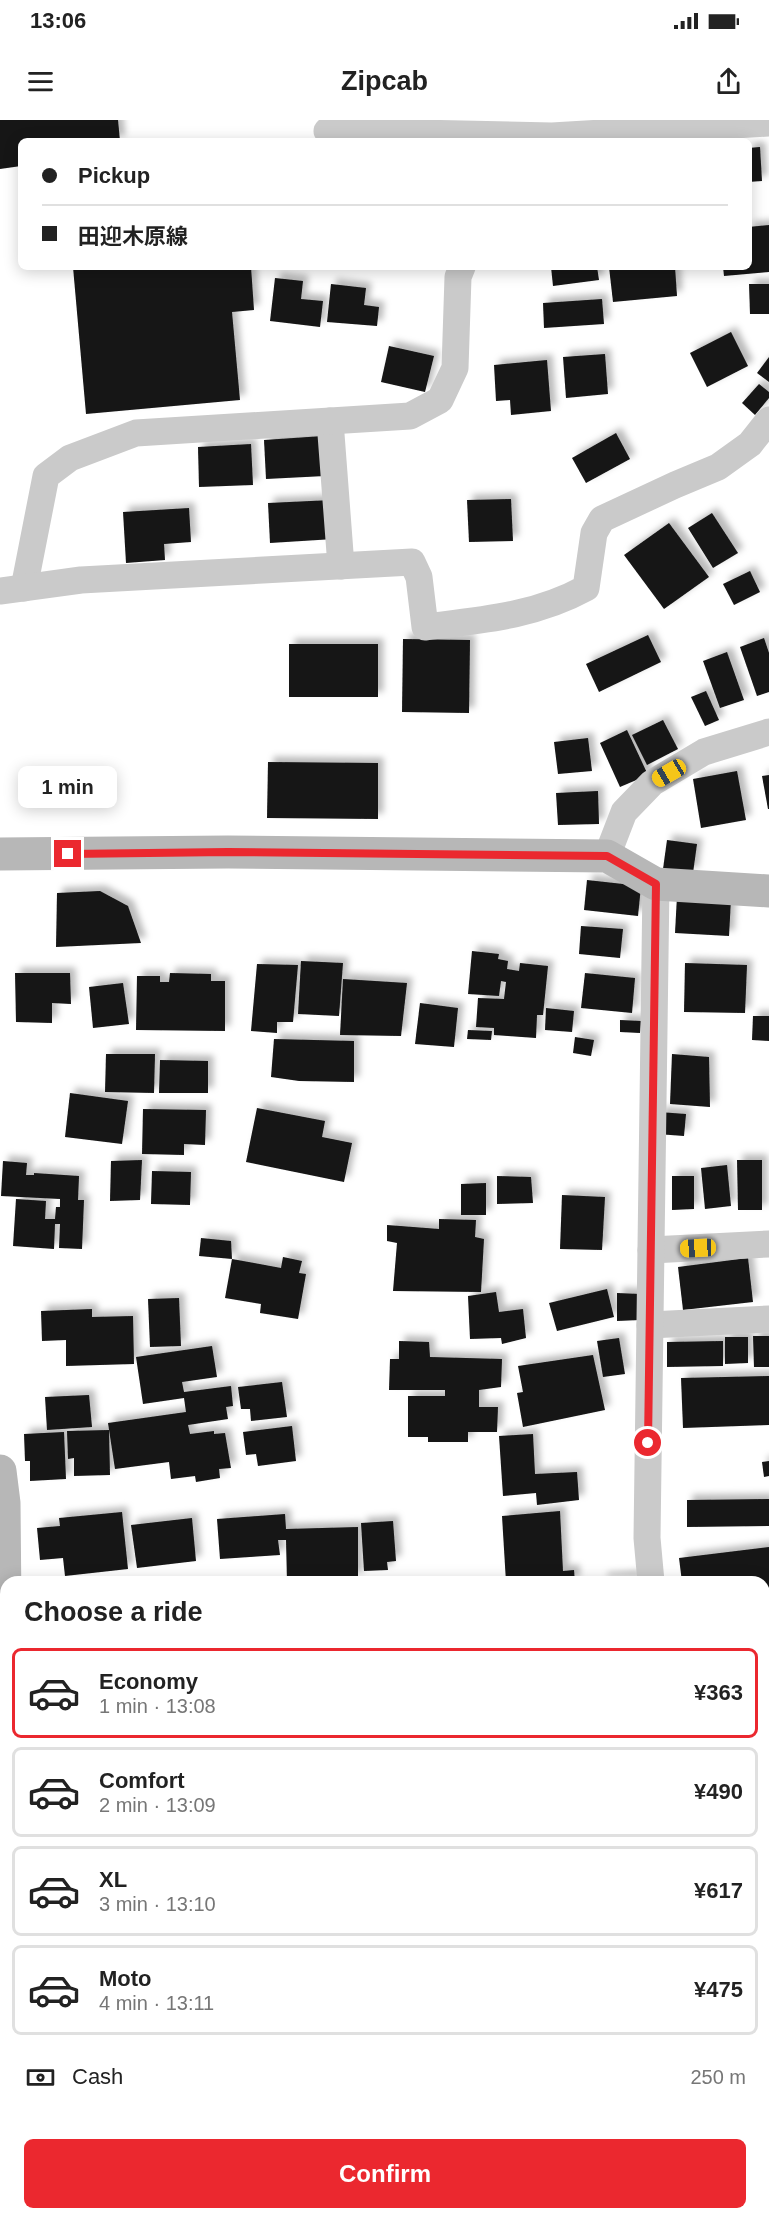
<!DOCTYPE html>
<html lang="en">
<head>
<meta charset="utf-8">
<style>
  body { margin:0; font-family:Arial,"Noto Sans JP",sans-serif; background:#f2f2f2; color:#222; height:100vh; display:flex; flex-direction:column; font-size:22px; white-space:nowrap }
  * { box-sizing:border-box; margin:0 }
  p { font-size:20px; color:#767676 }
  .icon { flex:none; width:33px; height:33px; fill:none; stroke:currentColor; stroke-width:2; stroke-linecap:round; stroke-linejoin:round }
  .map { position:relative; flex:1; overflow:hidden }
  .details { position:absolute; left:0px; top:1456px; width:770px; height:644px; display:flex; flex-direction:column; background:#fff; border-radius:18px 18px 0 0; box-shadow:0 3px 15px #0003 }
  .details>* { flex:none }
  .banner { position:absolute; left:18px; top:18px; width:734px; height:132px; border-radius:9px; box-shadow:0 3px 15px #0003; display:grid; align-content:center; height:132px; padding:0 24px; background:#fff }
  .end { position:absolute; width:27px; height:27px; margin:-14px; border:8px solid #eb282f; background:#fff; box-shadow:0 0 0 3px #fff }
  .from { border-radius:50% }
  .bubble { position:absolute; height:42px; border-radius:9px; background:#fff; box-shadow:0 3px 15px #0003; font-size:20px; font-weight:700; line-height:42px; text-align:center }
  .car { position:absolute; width:18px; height:36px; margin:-18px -9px; border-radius:8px; box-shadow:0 0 4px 2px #0007; background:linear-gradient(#f5c518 24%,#345 0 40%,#f5c518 0 76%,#345 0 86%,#f5c518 0) }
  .banner b { display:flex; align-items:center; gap:21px; height:57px; font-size:22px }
  .banner b+b { border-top:2px solid #e0e0e0 }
  .banner i { width:15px; height:15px; background:#222 }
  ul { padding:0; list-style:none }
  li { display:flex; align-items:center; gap:18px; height:90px; margin:0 12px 9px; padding:0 12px; border:3px solid #e0e0e0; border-radius:9px }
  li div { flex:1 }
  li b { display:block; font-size:22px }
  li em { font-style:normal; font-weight:700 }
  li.active { border-color:#eb282f }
  li>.icon { width:54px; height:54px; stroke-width:1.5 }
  h2 { padding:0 24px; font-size:27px; line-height:72px }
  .pay { display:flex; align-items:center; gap:15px; height:66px; padding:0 24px; font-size:22px }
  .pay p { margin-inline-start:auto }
  .primary-button { display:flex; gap:12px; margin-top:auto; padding:12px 24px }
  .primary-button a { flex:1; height:69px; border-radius:9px; background:#eb282f; color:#fff; font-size:24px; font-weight:700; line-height:69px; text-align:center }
  .status { display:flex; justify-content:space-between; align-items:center; height:42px; padding:0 30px; background:#fff; direction:ltr }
  .status svg { height:16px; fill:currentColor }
  header { display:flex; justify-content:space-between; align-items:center; height:78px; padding:0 24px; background:#fff; font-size:27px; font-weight:700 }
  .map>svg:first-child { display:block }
  .building { fill:#141414; filter:url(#shadow) }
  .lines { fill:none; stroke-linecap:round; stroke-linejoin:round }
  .minor { stroke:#cacaca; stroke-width:27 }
  .secondary { stroke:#b7b7b7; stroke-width:33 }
  .route { stroke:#eb282f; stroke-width:8 }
</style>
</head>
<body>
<div class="status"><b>13:06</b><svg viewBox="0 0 49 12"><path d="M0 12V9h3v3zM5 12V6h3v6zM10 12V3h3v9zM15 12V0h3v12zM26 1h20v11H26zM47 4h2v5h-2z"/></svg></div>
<header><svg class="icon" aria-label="menu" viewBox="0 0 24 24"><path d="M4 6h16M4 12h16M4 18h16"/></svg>Zipcab<svg class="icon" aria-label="share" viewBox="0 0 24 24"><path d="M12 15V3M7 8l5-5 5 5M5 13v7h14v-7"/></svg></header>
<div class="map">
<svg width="769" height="2099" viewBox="0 0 769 2099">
  <defs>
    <filter id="shadow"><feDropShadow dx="5.5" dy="-5.5" stdDeviation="3" flood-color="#0004"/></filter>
  </defs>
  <rect width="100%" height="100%" fill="#fff"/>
  <g class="building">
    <polygon points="0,0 118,0 120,21 21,21 21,46 0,49"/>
    <polygon points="760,27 762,61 748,62 748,28"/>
    <polygon points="769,105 769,152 724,156 723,147 748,147 748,107"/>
    <polygon points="73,147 251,147 254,190 232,192 240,280 86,294"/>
    <polygon points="551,147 597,147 599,160 553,166"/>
    <polygon points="609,147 675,147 677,176 613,182"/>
    <polygon points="275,158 303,161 301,179 323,181 320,207 270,201"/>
    <polygon points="331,164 366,168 364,185 379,187 377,206 327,202"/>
    <polygon points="749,164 769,164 769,194 750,194"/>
    <polygon points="602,179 604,204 544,208 543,183"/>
    <polygon points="731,212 748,246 707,267 690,233"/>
    <polygon points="389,226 434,236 425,272 381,262"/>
    <polygon points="605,234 608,274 566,278 563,237"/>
    <polygon points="769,237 769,262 757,253"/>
    <polygon points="547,240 551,291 511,295 510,280 496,281 494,245"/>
    <polygon points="759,264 769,272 769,278 755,295 742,283"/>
    <polygon points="616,313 630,339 586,363 572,338"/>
    <polygon points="323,316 325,356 266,359 264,320"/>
    <polygon points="251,324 253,365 199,367 198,327"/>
    <polygon points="511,379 513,421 469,422 467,380"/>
    <polygon points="332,380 334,419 270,423 268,383"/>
    <polygon points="189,388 191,422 164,424 165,440 126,443 123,392"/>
    <polygon points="712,393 738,433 713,448 688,408"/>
    <polygon points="669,403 709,457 664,489 624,435"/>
    <polygon points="750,451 760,472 734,485 723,464"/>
    <polygon points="648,515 661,542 599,572 586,544"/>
    <polygon points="764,518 769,533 769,572 757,576 740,527"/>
    <polygon points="403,519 470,520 469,593 402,592"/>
    <rect x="289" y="524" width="89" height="53"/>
    <polygon points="727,532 744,580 720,588 703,541"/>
    <polygon points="706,571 719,600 705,606 691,577"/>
    <polygon points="663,600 678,629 647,645 632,615"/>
    <polygon points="627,610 648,655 620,667 600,623"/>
    <polygon points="588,618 592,651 558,654 554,622"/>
    <polygon points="268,642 378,643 378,699 267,698"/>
    <polygon points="737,651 746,700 701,708 693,659"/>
    <polygon points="769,655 769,689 768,689 762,656"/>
    <polygon points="598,671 599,704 558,705 556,673"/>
    <polygon points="667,720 697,724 693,753 663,749"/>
    <polygon points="587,760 641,766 638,796 584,790"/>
    <polygon points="100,771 128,786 141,823 56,827 57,773"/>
    <polygon points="677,776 731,779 729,816 675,813"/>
    <polygon points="581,806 623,809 620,838 579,834"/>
    <polygon points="472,831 499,834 498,839 508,841 507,849 519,851 520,843 548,846 543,895 537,895 536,918 494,915 494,908 476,907 478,878 504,879 506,862 501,861 499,876 468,874"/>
    <polygon points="301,841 343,843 339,896 298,894"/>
    <polygon points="685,843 747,845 745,893 684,892"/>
    <polygon points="257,844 298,845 293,902 277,902 277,913 251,911"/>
    <polygon points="15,853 70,853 71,884 52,883 52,903 16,902"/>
    <polygon points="170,853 211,854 211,861 225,861 225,911 136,910 137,856 160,856 160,862 169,862"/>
    <polygon points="585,853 635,858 632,893 581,888"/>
    <polygon points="343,859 407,863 401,916 340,915"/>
    <polygon points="123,863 129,904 93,908 89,867"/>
    <polygon points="420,883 458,888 454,927 415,924"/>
    <polygon points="546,888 574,891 572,912 545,910"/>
    <polygon points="753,896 769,896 769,921 752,920"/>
    <polygon points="620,900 641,901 640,913 620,912"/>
    <polygon points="468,910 492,911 491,920 467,919"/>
    <polygon points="575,917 594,920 591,936 573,933"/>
    <polygon points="274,919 354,921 354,962 299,961 271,957"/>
    <polygon points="106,934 155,934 154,973 105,972"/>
    <polygon points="672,934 709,937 710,987 670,984"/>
    <polygon points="160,940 208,941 208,973 159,973"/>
    <polygon points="70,973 128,981 122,1024 65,1017"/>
    <polygon points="257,988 325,1001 322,1017 352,1023 344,1062 246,1042"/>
    <polygon points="143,989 206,990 205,1025 184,1024 184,1035 142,1034"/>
    <polygon points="659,992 686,994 684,1016 657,1014"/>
    <polygon points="142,1040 140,1080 110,1081 111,1041"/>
    <polygon points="737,1040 762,1040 762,1090 738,1090"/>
    <polygon points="3,1041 27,1043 26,1055 34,1055 34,1053 79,1056 78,1080 84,1080 82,1129 59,1128 60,1104 55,1104 54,1129 13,1126 16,1079 46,1081 45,1099 55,1099 56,1087 60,1087 60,1079 1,1076"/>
    <polygon points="727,1045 731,1086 705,1089 701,1048"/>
    <polygon points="152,1051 191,1052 190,1085 151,1084"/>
    <polygon points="497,1056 531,1057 533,1083 497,1084"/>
    <polygon points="672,1056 694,1056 694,1089 672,1090"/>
    <polygon points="486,1063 486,1095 461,1095 461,1064"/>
    <polygon points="562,1075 605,1077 602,1130 560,1129"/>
    <polygon points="439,1099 476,1100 475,1117 484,1119 481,1172 393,1171 397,1123 387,1121 387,1105 439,1109"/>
    <polygon points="201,1118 231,1121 232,1139 199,1136"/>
    <polygon points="283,1137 302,1141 299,1153 306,1154 298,1199 260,1193 261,1184 225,1178 232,1139 281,1148"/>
    <polygon points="748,1138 753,1182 683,1190 678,1147"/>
    <polygon points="607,1169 614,1197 557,1211 549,1183"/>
    <polygon points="496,1172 499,1192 523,1189 526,1218 502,1224 501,1218 470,1219 468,1176"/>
    <polygon points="617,1173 640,1174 640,1200 617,1201"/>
    <polygon points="179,1178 181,1226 150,1227 148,1179"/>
    <polygon points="92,1189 92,1197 133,1196 134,1244 66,1246 66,1220 42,1221 41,1191"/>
    <polygon points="753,1216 769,1216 769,1247 754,1247"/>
    <polygon points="725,1217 748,1217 748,1243 725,1244"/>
    <polygon points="619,1218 625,1254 603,1257 597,1221"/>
    <polygon points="399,1221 429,1222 430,1237 502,1239 501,1267 479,1270 479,1287 498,1287 497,1312 468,1312 468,1322 428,1322 428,1317 408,1317 408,1276 445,1276 445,1270 389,1270 390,1239 399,1239"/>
    <polygon points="723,1221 723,1246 667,1247 667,1222"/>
    <polygon points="212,1226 217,1257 182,1262 184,1272 231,1266 233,1286 226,1287 228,1299 188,1305 190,1314 214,1311 214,1314 225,1313 231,1348 219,1349 220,1358 196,1362 195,1356 171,1359 169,1342 115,1349 108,1303 186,1292 184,1278 143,1284 136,1237"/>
    <polygon points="593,1235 605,1290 523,1307 517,1273 523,1272 518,1246"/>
    <polygon points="769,1256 769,1305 683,1308 681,1258"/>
    <polygon points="282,1262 287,1297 251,1301 250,1289 241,1289 238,1267"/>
    <polygon points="89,1275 92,1307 47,1310 45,1277"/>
    <polygon points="292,1306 296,1341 258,1346 256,1334 246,1335 243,1312"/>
    <polygon points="109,1310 110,1355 74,1356 74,1338 68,1339 67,1311"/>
    <polygon points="64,1312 66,1359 30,1361 30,1341 25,1341 24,1314"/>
    <polygon points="533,1314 535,1354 577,1352 579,1380 537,1385 536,1373 503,1376 499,1316"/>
    <polygon points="769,1341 769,1356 764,1357 762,1342"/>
    <polygon points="769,1379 769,1406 687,1407 687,1380"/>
    <polygon points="560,1391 563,1451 574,1450 575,1462 506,1462 502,1396"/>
    <polygon points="122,1392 128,1449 65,1456 63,1438 40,1440 37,1408 60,1406 59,1398"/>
    <polygon points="285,1394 286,1409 358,1407 358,1457 332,1458 332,1462 287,1462 286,1420 278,1420 280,1435 220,1439 217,1399"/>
    <polygon points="192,1398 196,1441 137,1448 131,1405"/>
    <polygon points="393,1401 396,1441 387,1442 388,1450 364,1451 361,1403"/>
    <polygon points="769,1427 769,1473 764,1474 764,1462 682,1462 679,1438"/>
    <polygon points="635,1456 635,1462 602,1462 602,1458"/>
    <rect x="764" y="1547" width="5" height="50"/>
    <polygon points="6,1708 6,1767 0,1769 0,1710"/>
    <polygon points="764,1777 769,1777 769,1808 764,1809"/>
    <polygon points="6,1835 6,1883 0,1885 0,1836"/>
    <rect x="764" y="1880" width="5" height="40"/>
    <polygon points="6,1902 6,1940 0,1941 0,1903"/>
    <polygon points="769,1949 769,1990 764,1991 764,1950"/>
    <polygon points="0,2023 2,2023 5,2061 0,2061"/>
    <polygon points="764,2068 765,2068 767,2094 764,2094"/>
    <polygon points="184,2094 211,2094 210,2099 184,2099"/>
    <polygon points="215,2094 222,2094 240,2099 214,2099"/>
    <polygon points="267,2094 323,2094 322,2099 277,2099 266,2098"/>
    <polygon points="563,2094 613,2094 612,2099 563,2099"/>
    <polygon points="650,2094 705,2094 706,2096 650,2097"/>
  </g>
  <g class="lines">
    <g class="minor">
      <polyline points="327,11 552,16 769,3"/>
      <polyline points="330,301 341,446"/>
      <polyline points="24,468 46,356 70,338 136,313 410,296 440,280 455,248 458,157 462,147"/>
      <path d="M 0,471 L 81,460 L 412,442 L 419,457 L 425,507 C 482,500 535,496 586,468 L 594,413 L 602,399 L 675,365 L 718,347 L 750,324 L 769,300"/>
      <polyline points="607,736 624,692 652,663 704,632 769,612"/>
      <polyline points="651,1130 769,1124"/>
      <polyline points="650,1205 769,1199"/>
      <polyline points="651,1462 647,1418 656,764"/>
      <polyline points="764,1522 769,1521"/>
      <polyline points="0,1699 6,1697"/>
      <polyline points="764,2034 769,2034"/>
      <polyline points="625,2094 625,2099"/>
      <polyline points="399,2099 402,2094"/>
    </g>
    <g class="secondary">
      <polyline points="0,734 228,732 607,736 656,764 769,771"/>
      <polyline points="0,1351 4,1383 6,1594"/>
      <polyline points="140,2099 141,2094"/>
    </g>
  </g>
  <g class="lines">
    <polyline class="route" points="68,734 228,732 607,736 656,764 648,1323"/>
  </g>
</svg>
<i class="end from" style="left:648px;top:1323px"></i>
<i class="end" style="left:68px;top:734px"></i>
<div class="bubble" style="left:18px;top:646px;width:99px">1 min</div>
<i class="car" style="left:669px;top:653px;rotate:240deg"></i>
<i class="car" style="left:698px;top:1128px;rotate:267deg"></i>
<div class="banner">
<b><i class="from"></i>Pickup</b>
<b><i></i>田迎木原線</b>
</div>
<section class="details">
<h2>Choose a ride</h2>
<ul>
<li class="active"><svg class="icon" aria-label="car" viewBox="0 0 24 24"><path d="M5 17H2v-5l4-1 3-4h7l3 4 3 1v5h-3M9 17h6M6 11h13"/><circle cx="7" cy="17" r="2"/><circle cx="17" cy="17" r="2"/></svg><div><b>Economy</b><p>1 min · 13:08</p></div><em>¥363</em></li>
<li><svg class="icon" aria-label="car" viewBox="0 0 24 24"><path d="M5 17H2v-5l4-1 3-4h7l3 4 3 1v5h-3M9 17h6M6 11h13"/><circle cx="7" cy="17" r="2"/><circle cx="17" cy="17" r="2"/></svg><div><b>Comfort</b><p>2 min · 13:09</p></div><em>¥490</em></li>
<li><svg class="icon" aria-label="car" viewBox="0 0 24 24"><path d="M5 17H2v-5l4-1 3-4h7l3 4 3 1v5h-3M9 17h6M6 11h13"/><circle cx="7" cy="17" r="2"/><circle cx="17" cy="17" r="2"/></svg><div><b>XL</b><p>3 min · 13:10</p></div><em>¥617</em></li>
<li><svg class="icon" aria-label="car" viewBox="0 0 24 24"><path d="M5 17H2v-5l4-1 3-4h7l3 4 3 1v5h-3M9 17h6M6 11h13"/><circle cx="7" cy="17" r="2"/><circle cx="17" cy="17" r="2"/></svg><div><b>Moto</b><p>4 min · 13:11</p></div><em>¥475</em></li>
</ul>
<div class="pay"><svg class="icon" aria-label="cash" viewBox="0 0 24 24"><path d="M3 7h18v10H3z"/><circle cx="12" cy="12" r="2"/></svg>Cash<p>250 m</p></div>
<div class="primary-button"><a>Confirm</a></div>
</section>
</div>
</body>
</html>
